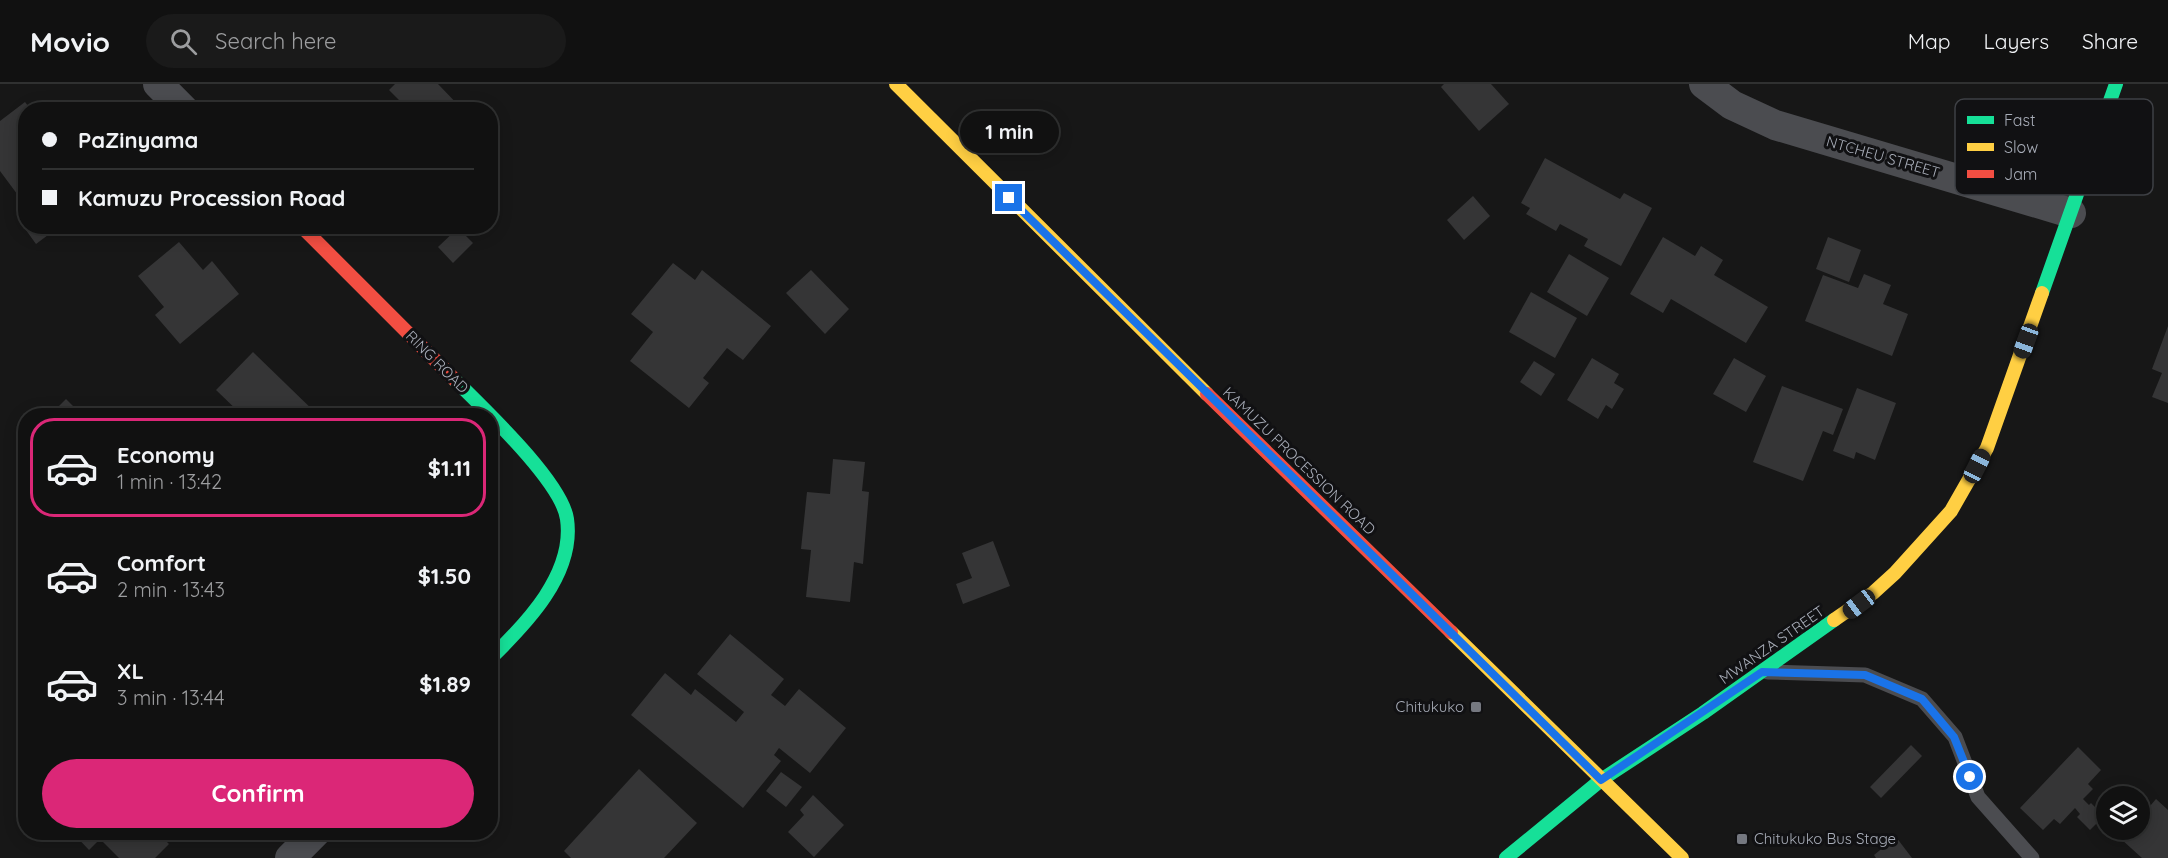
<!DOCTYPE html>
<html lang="en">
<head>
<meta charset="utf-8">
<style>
  body { margin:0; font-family:Quicksand,sans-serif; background:#1a1a1a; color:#f1f3f6; height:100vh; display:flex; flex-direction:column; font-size:22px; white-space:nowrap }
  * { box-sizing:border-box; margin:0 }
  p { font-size:20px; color:#9c9d9f }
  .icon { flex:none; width:33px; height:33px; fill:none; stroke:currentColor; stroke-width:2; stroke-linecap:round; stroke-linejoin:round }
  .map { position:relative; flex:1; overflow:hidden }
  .panel { position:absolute; left:18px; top:324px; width:480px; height:432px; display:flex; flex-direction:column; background:#111; border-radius:24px; box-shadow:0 3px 15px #0003,0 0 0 2px #303131 }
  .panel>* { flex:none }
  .guide { position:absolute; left:18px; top:18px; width:480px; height:132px; border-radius:24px; box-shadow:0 3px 15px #0003,0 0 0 2px #303131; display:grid; align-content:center; height:132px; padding:0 24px; background:#111 }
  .tools { position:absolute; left:2096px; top:702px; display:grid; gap:12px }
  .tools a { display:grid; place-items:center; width:54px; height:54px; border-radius:50%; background:#111; box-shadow:0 3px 15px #0003,0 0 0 2px #303131; font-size:30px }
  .end { position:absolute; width:27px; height:27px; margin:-14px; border:8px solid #1a73e8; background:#fff; box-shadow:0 0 0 3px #fff }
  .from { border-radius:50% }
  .bubble { position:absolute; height:42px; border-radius:21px; background:#111; box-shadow:0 3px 15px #0003,0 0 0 2px #303131; font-size:20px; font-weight:800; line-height:42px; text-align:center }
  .car { position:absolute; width:18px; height:36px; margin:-18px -9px; border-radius:8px; box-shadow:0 0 4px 2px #0007; background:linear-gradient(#222 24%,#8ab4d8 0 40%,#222 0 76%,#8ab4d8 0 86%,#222 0) }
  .guide b { display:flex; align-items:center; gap:21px; height:57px; font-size:22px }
  .guide b+b { border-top:2px solid #303131 }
  .guide i { width:15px; height:15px; background:#f1f3f6 }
  ul { padding:10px 0 0; list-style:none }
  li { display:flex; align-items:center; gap:18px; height:99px; margin:0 12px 9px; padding:0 12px; border:3px solid transparent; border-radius:24px }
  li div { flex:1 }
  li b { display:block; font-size:22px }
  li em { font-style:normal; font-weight:800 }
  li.active { border-color:#db2777 }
  li>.icon { width:54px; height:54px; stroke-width:1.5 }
  .action { display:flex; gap:12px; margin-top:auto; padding:12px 24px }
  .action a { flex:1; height:69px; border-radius:36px; background:#db2777; color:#fff; font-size:24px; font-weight:800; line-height:69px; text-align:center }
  header { display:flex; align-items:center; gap:36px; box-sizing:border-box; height:84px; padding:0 30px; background:#111; border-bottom:2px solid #303131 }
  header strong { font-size:28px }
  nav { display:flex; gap:33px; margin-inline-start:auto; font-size:21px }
  .search { width:420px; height:54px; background:#1a1a1a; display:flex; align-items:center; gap:15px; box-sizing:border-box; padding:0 21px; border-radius:33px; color:#9c9d9f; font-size:22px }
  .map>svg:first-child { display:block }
  .building { fill:#353536 }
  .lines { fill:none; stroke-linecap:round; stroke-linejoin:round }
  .lane { stroke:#4b4c50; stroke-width:15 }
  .street { stroke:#4b4c50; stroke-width:30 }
  .fast { stroke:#16e098; stroke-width:14 }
  .slow { stroke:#ffcf43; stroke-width:14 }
  .jam { stroke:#f24e42; stroke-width:14 }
  .route { stroke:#1a73e8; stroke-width:8 }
  .poi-dot { fill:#757880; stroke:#111113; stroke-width:2 }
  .labels { text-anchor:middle; stroke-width:6; stroke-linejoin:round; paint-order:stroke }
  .street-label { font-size:15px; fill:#a8adb8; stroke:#111113 }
  .poi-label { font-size:15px; fill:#a8adb8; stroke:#111113; text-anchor:end }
  .key { fill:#111113; stroke:#3e4045; stroke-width:1.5 }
  .key-label { font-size:16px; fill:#a8adb8 }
</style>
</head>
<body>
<header>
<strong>Movio</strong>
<div class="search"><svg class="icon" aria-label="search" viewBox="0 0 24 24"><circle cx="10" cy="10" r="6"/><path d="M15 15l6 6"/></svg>Search here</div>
<nav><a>Map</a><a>Layers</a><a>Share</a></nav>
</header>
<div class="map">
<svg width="2168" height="774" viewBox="0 0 2168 774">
  <rect width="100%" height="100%" fill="#171717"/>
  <g class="building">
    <polygon points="395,0 438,0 463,26 398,26 403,20 389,6"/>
    <polygon points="1444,0 1491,0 1509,20 1479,47 1441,3"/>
    <polygon points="25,18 31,26 26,26 26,122 0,87 0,37"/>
    <polygon points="1545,74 1620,115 1624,109 1652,124 1621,182 1584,162 1588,155 1560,140 1556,147 1526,130 1530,124 1521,119"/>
    <polygon points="1473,112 1490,132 1464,156 1447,136"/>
    <polygon points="26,130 26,142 60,142 36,160 18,135"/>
    <polygon points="458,144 473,159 453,179 438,163"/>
    <polygon points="1663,153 1695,172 1701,162 1723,176 1714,191 1768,223 1746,259 1671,215 1663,229 1630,210"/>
    <polygon points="1828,153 1861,166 1849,198 1816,185"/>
    <polygon points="179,158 203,186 212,177 239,210 180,260 155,231 164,223 138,192"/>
    <polygon points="1569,170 1609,194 1587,232 1547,208"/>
    <polygon points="673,179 695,196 702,186 771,242 743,276 727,264 703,294 709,299 689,324 630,277 653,248 631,230"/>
    <polygon points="811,186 849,225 825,250 786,209"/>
    <polygon points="1864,190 1891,201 1883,220 1908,230 1892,272 1805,237 1823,191 1858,204"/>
    <polygon points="1531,208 1577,234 1555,274 1509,248"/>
    <polygon points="2168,242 2168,319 2152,313 2162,289 2152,285"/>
    <polygon points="253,268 319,332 243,332 216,306"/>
    <polygon points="1592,274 1619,290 1614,299 1624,305 1612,325 1606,321 1598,335 1567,316"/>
    <polygon points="1734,274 1766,292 1746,328 1713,310"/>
    <polygon points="1534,277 1555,290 1541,312 1520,298"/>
    <polygon points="1782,302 1843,325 1833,351 1823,347 1803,397 1753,378"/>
    <polygon points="1857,304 1896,319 1875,376 1856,368 1854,375 1833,367"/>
    <polygon points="66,315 83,332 49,332"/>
    <polygon points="833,375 865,378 862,407 869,408 863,480 854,478 850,518 806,513 811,466 801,465 807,408 830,410"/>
    <polygon points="993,457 1010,502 963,520 956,500 972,494 962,469"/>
    <polygon points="26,511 26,531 16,520"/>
    <polygon points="730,550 784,595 771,611 785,622 799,605 846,644 810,689 779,664 774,671 781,677 743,724 631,631 665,589 691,611 695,605 736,638 744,628 697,590"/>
    <polygon points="1911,661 1922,672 1881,714 1870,703"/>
    <polygon points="2078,663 2101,686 2088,700 2093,705 2083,715 2089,721 2091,719 2104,732 2090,746 2077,733 2080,730 2075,724 2060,740 2054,735 2043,746 2020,724"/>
    <polygon points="639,685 697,739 664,774 571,774 564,767"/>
    <polygon points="781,688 802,703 786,723 766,707"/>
    <polygon points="813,711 844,741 814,773 788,748 804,731 800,726"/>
    <polygon points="2156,715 2168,726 2168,774 2142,774 2121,755 2130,746 2139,746 2139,735"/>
    <polygon points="72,748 157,748 169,760 155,774 119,774 100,755 89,766"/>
    <polygon points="1896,753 1912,774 1876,774 1874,771"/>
  </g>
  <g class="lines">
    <polyline class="lane" points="1768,588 1865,591 1922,615 1955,653 1978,713 2032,774"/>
    <g class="street">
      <polyline points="158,0 184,26"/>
      <polyline points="1704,0 1732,21 1775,41 2071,129"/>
      <polyline points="290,774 316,748"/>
    </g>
    <g class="fast">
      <polyline points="2042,209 2116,0"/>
      <path d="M 455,296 C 483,324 562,398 567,435 C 575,490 526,540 490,575"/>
      <polyline points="1506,774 1601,696 1703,629 1834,536"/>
    </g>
    <g class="slow">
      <polyline points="896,0 1207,310"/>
      <polyline points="1834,536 1873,509 1895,489 1951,427 1987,364 2042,209"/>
      <polyline points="1451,548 1682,774"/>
    </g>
    <g class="jam">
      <polyline points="301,142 455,296"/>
      <polyline points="1207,310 1451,548"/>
    </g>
  </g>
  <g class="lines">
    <polyline class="route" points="1009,114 1601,696 1762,588 1865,591 1922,615 1954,653 1970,693"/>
  </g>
  <g class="poi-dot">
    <rect x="1470" y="617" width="12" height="12" rx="3"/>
    <rect x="1736" y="749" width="12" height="12" rx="3"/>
  </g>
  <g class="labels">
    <g class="street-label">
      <text transform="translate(1883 73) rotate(16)" y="5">NTCHEU STREET</text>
      <text transform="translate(437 278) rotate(45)" y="5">RING ROAD</text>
      <text transform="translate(1299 377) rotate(44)" y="5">KAMUZU PROCESSION ROAD</text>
      <text transform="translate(1772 561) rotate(-35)" y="5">MWANZA STREET</text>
    </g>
    <g class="poi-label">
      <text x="1464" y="628">Chitukuko</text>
      <text x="1754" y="760" text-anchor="start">Chitukuko Bus Stage</text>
    </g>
  </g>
  <rect x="1955" y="15" width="198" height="96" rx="9" class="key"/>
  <rect x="1967" y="32" width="27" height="8" fill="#16e098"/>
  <rect x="1967" y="59" width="27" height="8" fill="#ffcf43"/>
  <rect x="1967" y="86" width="27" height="8" fill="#f24e42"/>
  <g class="key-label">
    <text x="2004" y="42">Fast</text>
    <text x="2004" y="69">Slow</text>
    <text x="2004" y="96">Jam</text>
  </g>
</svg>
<div class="tools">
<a><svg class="icon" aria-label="layers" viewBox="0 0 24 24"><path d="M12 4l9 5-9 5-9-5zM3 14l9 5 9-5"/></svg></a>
</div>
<i class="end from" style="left:1970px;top:693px"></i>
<i class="end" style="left:1009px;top:114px"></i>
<div class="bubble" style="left:960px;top:27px;width:99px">1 min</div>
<i class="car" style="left:2026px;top:257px;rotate:200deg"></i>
<i class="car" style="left:1977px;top:382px;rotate:27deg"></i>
<i class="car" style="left:1859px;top:520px;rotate:233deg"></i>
<div class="guide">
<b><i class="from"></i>PaZinyama</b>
<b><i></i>Kamuzu Procession Road</b>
</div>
<section class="panel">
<ul>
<li class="active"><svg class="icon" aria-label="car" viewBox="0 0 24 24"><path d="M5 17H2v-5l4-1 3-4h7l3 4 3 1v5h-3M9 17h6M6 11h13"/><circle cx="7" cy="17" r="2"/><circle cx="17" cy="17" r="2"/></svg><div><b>Economy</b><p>1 min · 13:42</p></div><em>$1.11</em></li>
<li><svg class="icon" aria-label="car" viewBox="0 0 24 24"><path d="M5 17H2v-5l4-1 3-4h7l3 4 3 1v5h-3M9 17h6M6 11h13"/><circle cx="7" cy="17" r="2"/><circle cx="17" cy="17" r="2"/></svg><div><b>Comfort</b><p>2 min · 13:43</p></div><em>$1.50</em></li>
<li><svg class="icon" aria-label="car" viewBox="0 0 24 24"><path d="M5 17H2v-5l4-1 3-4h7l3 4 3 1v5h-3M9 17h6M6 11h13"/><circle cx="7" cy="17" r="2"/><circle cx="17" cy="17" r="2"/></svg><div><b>XL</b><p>3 min · 13:44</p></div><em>$1.89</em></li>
</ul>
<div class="action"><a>Confirm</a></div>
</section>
</div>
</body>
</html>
